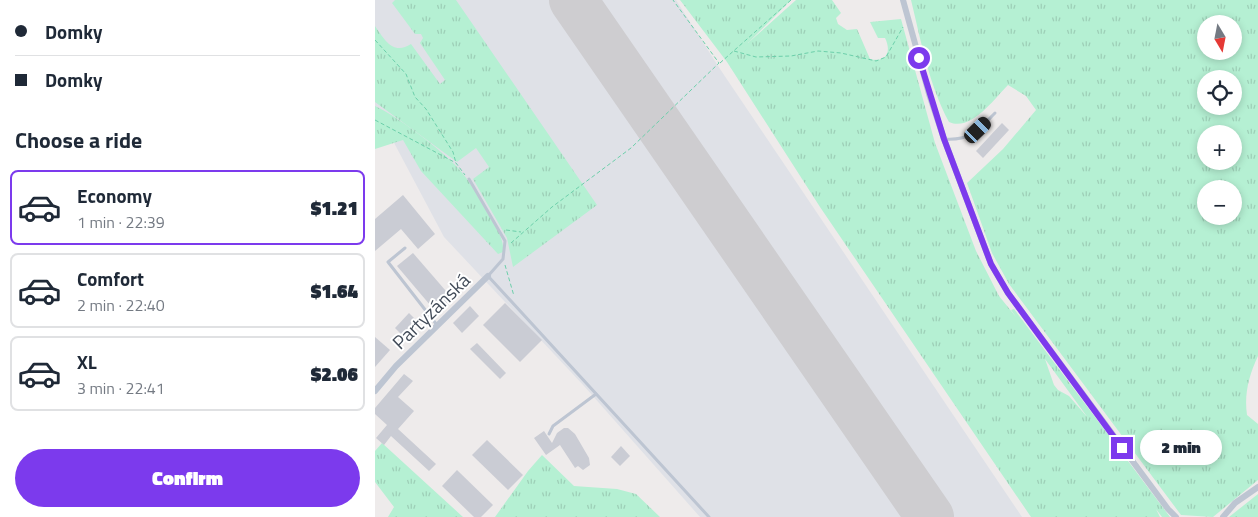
<!DOCTYPE html>
<html lang="en">
<head>
<meta charset="utf-8">
<style>
  body { margin:0; font-family:"Titillium Web",sans-serif; background:#f2f2f3; color:#1f2937; height:100vh; display:flex; flex-direction:column; font-size:19px; white-space:nowrap }
  * { box-sizing:border-box; margin:0 }
  p { font-size:16px; color:#747a83 }
  .icon { flex:none; width:28px; height:28px; fill:none; stroke:currentColor; stroke-width:2; stroke-linecap:round; stroke-linejoin:round }
  .map { position:relative; flex:1; overflow:hidden }
  .panel { display:flex; flex-direction:column; background:#fff; width:375px }
  .panel>* { flex:none }
  .hud { display:grid; align-content:center; height:110px; padding:0 15px; background:#fff }
  .needle { width:32px; rotate:170deg }
  .buttons { position:absolute; left:822px; top:15px; display:grid; gap:10px }
  .buttons a { display:grid; place-items:center; width:45px; height:45px; border-radius:50%; background:#fff; box-shadow:0 2px 8px #0003; font-size:25px }
  .end { position:absolute; width:22px; height:22px; margin:-11px; border:6px solid #7c3aed; background:#fff; box-shadow:0 0 0 2px #fff }
  .from { border-radius:50% }
  .bubble { position:absolute; height:35px; border-radius:18px; background:#fff; box-shadow:0 2px 8px #0003; font-size:16px; font-weight:800; line-height:35px; text-align:center }
  .car { position:absolute; width:15px; height:30px; margin:-15px -8px; border-radius:6px; box-shadow:0 0 4px 1px #0007; background:linear-gradient(#222 24%,#8ab4d8 0 40%,#222 0 76%,#8ab4d8 0 86%,#222 0) }
  .hud b { display:flex; align-items:center; gap:18px; height:48px; font-size:19px }
  .hud b+b { border-top:1px solid #e0e1e3 }
  .hud i { width:12px; height:12px; background:#1f2937 }
  ul { padding:0; list-style:none }
  li { display:flex; align-items:center; gap:15px; height:75px; margin:0 10px 8px; padding:0 5px; border:2px solid #e0e1e3; border-radius:8px }
  li div { flex:1 }
  li b { display:block; font-size:19px }
  li em { font-style:normal; font-weight:800 }
  li.on { border-color:#7c3aed }
  li>.icon { width:45px; height:45px; stroke-width:1.5 }
  h2 { padding:0 15px; font-size:22px; line-height:60px }
  .primary-button { display:flex; gap:10px; margin-top:auto; padding:10px 15px }
  .primary-button a { flex:1; height:58px; border-radius:30px; background:#7c3aed; color:#fff; font-size:20px; font-weight:800; line-height:58px; text-align:center }
  main { display:flex; flex:1; min-height:0 }
  .map>svg:first-child { display:block }
  .airport { fill:#dfe1e7 }
  .grass { fill:url(#grass-tufts); fill-rule:evenodd }
  .lines { fill:none; stroke-linecap:round; stroke-linejoin:round }
  .runway { stroke:#cecdd0; stroke-width:48 }
  .building { fill:#caccd4 }
  .path { stroke:#6ccfaa; stroke-width:1; stroke-dasharray:4 2.5; stroke-linecap:butt }
  .lane { stroke:#bdc5d2; stroke-width:3 }
  .street { stroke:#bdc5d2; stroke-width:6 }
  .route { stroke:#7c3aed; stroke-width:6 }
  .labels { text-anchor:middle; stroke-width:4; stroke-linejoin:round; paint-order:stroke }
  .street-label { font-size:19px; fill:#434c59; stroke:#fff }
</style>
</head>
<body>
<main>
<section class="panel">
<div class="hud">
<b><i class="from"></i>Domky</b>
<b><i></i>Domky</b>
</div>
<h2>Choose a ride</h2>
<ul>
<li class="on"><svg class="icon" aria-label="car" viewBox="0 0 24 24"><path d="M5 17H2v-5l4-1 3-4h7l3 4 3 1v5h-3M9 17h6M6 11h13"/><circle cx="7" cy="17" r="2"/><circle cx="17" cy="17" r="2"/></svg><div><b>Economy</b><p>1 min · 22:39</p></div><em>$1.21</em></li>
<li><svg class="icon" aria-label="car" viewBox="0 0 24 24"><path d="M5 17H2v-5l4-1 3-4h7l3 4 3 1v5h-3M9 17h6M6 11h13"/><circle cx="7" cy="17" r="2"/><circle cx="17" cy="17" r="2"/></svg><div><b>Comfort</b><p>2 min · 22:40</p></div><em>$1.64</em></li>
<li><svg class="icon" aria-label="car" viewBox="0 0 24 24"><path d="M5 17H2v-5l4-1 3-4h7l3 4 3 1v5h-3M9 17h6M6 11h13"/><circle cx="7" cy="17" r="2"/><circle cx="17" cy="17" r="2"/></svg><div><b>XL</b><p>3 min · 22:41</p></div><em>$2.06</em></li>
</ul>
<div class="primary-button"><a>Confirm</a></div>
</section>
<div class="map">
<svg width="883" height="517" viewBox="0 0 883 517">
  <defs>
    <pattern id="grass-tufts" width="24" height="20" patternUnits="userSpaceOnUse" patternTransform="scale(1.25)"><rect width="24" height="20" fill="#b5f0d3"/><path d="M3 7l-1-3M5 7V3M7 7l1-3M15 17l-1-3M17 17v-4M19 17l1-3" fill="none" stroke="#9dcfb7"/></pattern>
  </defs>
  <rect width="100%" height="100%" fill="#eeebeb"/>
  <polygon class="airport" points="0,0 301,0 345,69 647,517 325,517 209,386 69,237 0,107"/>
  <g class="grass">
    <path d="M 20,0 L 81,0 L 222,205 L 138,267 L 132,238 L 98,179 L 114,167 L 101,148 L 82,162 L 0,102 L 0,26 C 9,39 18,56 36,44 L 65,84 L 70,80 L 45,43 L 48,38 L 46,34 L 40,34 L 17,3 Z"/>
    <path d="M 305,0 L 416,0 L 373,43 L 421,0 L 457,0 L 466,13 L 461,18 L 463,24 L 472,30 L 482,29 L 495,59 C 511,63 517,52 510,38 L 503,38 L 495,22 L 526,19 L 560,143 L 601,251 L 624,296 L 641,317 L 636,310 L 639,309 L 795,517 L 787,517 L 781,509 L 785,517 L 656,517 L 445,207 L 352,62 ZM 670,359 L 713,418 L 694,396 L 683,390 L 679,385 Z"/>
    <path d="M 536,0 L 883,0 L 883,356 C 874,375 869,394 872,415 L 883,424 L 883,480 L 838,517 L 806,515 L 634,284 L 617,253 L 592,183 L 628,149 L 661,110 L 651,96 L 633,85 C 619,99 596,132 574,122 C 554,85 546,41 536,0 ZM 831,24 L 859,24 L 859,51 L 831,51 ZM 831,79 L 859,79 L 859,106 L 831,106 ZM 831,134 L 859,134 L 859,161 L 831,161 ZM 831,189 L 859,189 L 859,216 L 831,216 Z"/>
    <path d="M 0,106 C 23,117 60,145 78,163 C 92,175 133,235 128,252 L 123,254 L 46,171 L 28,140 L 0,149 Z"/>
    <polygon points="7,443 88,517 13,517 19,507 0,482 0,451"/>
    <polygon points="167,455 199,486 242,489 261,494 285,517 120,517 153,471"/>
    <polygon points="883,494 883,517 854,517"/>
  </g>
  <g class="lines">
    <polyline class="runway" points="198,0 555,517"/>
  </g>
  <g class="building">
    <polygon points="627,123 634,130 608,158 601,151"/>
    <polygon points="28,195 60,234 43,249 26,229 0,251 0,219"/>
    <polygon points="38,253 77,298 61,312 22,266"/>
    <polygon points="130,303 167,340 145,362 108,325"/>
    <polygon points="95,306 104,316 87,333 78,323"/>
    <polygon points="34,313 43,322 29,337 20,328"/>
    <polygon points="0,337 15,350 0,367"/>
    <polygon points="102,343 131,373 125,379 95,349"/>
    <polygon points="29,374 38,381 23,397 39,411 23,429 61,464 54,471 16,436 9,445 1,438 12,425 0,414 0,408"/>
    <polygon points="189,428 193,428 200,434 214,458 215,465 208,470 203,466 200,468 185,445 171,455 159,438 169,431 177,443 182,433"/>
    <polygon points="112,440 148,475 133,490 97,455"/>
    <polygon points="246,446 255,456 245,466 236,457"/>
    <polygon points="82,470 118,505 106,517 99,517 67,486"/>
  </g>
  <g class="lines">
    <g class="path">
      <polyline points="0,40 31,74 40,97 51,109 78,152 81,163"/>
      <polyline points="359,51 381,57 416,56 443,51 466,53 501,61 511,57 528,27"/>
      <polyline points="345,63 416,0"/>
      <polyline points="0,120 81,163 90,175"/>
      <polyline points="131,230 146,232"/>
      <polyline points="136,243 177,207 256,148 344,63 298,0"/>
      <polyline points="130,265 139,296"/>
    </g>
    <g class="lane">
      <path d="M 569,139 C 596,141 602,131 620,113"/>
      <polyline points="94,179 130,241 128,259 113,276 334,517"/>
      <polyline points="30,248 13,262 62,325"/>
      <polyline points="174,434 178,426 221,394"/>
    </g>
    <g class="street">
      <polyline points="528,0 554,94 569,139 616,264 633,293 793,509 801,517"/>
      <polyline points="0,391 21,366 113,276"/>
      <polyline points="848,517 860,503 883,487"/>
    </g>
  </g>
  <g class="lines">
    <polyline class="route" points="544,58 569,139 616,264 633,293 747,448"/>
  </g>
  <g class="labels">
    <g class="street-label">
      <text transform="translate(56 311) rotate(-44)" y="7">Partyzánská</text>
    </g>
  </g>
</svg>
<div class="buttons">
<a><svg class="needle" viewBox="-14 -14 28 28"><path d="M0-13l5 13h-10z" fill="#e53935"/><path d="M0 13l5-13h-10z" fill="#747a83"/></svg></a>
<a><svg class="icon" aria-label="locate" viewBox="0 0 24 24"><circle cx="12" cy="12" r="6"/><path d="M12 2v4M12 18v4M2 12h4M18 12h4"/></svg></a>
<a>+</a>
<a>−</a>
</div>
<i class="end from" style="left:544px;top:58px"></i>
<i class="end" style="left:747px;top:448px"></i>
<div class="bubble" style="left:765px;top:430px;width:82px">2 min</div>
<i class="car" style="left:603px;top:130px;rotate:46deg"></i>
</div>
</main>
</body>
</html>
